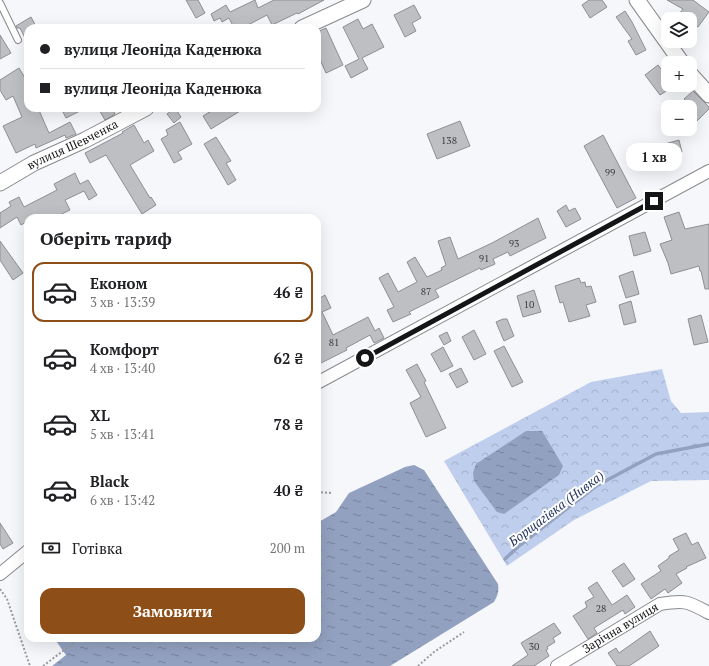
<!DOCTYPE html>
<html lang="uk">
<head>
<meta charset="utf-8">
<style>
  body { margin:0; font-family:"PT Serif",serif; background:#f6f6f6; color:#202124; height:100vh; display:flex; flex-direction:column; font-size:15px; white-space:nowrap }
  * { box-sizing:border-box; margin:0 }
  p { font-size:13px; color:#757577 }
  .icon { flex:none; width:22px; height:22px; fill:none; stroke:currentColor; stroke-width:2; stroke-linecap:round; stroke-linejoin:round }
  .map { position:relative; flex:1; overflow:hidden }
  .side { position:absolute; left:24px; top:214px; width:297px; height:428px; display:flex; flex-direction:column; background:#fff; border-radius:12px; box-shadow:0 4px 16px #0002 }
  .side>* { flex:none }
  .guide { position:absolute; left:24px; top:24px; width:297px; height:88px; border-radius:12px; box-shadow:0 4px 16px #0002; display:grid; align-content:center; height:88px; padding:0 16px; background:#fff }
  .tools { position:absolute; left:661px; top:12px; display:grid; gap:8px }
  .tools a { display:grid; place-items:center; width:36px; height:36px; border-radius:8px; background:#fff; box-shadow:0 4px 16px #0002; font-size:20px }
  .end { position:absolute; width:18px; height:18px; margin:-9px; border:5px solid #141516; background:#fff; box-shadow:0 0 0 2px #fff }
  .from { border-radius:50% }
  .bubble { position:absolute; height:28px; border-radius:12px; background:#fff; box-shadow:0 4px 16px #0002; font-size:13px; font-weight:600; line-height:28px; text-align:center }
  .guide b { display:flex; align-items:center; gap:14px; height:38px; font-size:15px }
  .guide b+b { border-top:1px solid #e0e0e0 }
  .guide i { width:10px; height:10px; background:#202124 }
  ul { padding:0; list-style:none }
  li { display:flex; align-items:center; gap:12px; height:60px; margin:0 8px 6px; padding:0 8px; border:2px solid transparent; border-radius:12px }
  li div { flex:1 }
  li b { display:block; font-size:15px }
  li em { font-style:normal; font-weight:600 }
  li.current { border-color:#8e4e17 }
  li>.icon { width:36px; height:36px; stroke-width:1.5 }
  h2 { padding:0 16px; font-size:18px; line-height:48px }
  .pay { display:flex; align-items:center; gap:10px; height:44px; padding:0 16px; font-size:15px }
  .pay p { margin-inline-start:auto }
  .button { display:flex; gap:8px; margin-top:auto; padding:8px 16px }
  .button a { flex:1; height:46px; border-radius:12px; background:#8e4e17; color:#fff; font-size:16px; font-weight:600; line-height:46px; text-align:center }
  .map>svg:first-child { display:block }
  .forest { fill:url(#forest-crowns) }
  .water { fill:url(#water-ripples) }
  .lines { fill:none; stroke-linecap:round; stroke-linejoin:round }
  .stream { stroke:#93a1c0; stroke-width:3.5 }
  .building { fill:#bdbfc3; stroke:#8d8f92 }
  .service-casing { stroke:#898a8e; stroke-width:8 }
  .minor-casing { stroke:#898a8e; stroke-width:14 }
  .tertiary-casing { stroke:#898a8e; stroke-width:17 }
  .path { stroke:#999a9d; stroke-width:2; stroke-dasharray:2 2; stroke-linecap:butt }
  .service { stroke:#fff; stroke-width:6 }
  .minor { stroke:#fff; stroke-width:12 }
  .tertiary { stroke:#fff; stroke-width:15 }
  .route { stroke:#141516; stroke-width:5 }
  .labels { text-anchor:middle; stroke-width:4; stroke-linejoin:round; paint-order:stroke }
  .number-label { font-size:10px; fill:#3e4041 }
  .street-label { font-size:12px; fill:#141516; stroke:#fff }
  .water-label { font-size:13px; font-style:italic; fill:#24345f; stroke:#fff }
</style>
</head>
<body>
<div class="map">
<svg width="709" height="666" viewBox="0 0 709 666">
  <defs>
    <pattern id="forest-crowns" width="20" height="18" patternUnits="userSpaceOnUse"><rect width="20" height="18" fill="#c0ceee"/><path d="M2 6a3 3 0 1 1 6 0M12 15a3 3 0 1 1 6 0" fill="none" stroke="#a4b0cb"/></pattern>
    <pattern id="water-ripples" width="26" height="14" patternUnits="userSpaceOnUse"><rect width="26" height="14" fill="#93a1c0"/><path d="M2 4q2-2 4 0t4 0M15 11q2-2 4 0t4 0" fill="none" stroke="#77829b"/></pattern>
  </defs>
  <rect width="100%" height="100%" fill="#f6f7fb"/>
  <polygon class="forest" points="662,369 671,401 681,413 709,412 709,480 651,481 574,520 507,566 444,461 591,382"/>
  <g class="water">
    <polygon points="526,431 542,431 563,466 559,475 504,514 497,512 474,481 473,473 476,464"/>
    <path d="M 414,465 L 424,470 L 498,584 C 499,591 498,595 494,602 L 390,666 L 52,666 L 66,655 L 54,638 L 317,638 L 317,523 L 336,512 L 349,493 L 405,467 Z"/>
  </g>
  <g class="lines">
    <polyline class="stream" points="505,559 520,545 596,486 656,454 709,444"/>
  </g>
  <g class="building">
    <polygon points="186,0 198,0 205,13 196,18"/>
    <polygon points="255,0 258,8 274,0 324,0 298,14 297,13 272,25 267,15 246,26 247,28 234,28 229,18 222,22 220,18 214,21 211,14 226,5 230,12"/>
    <polygon points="589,0 602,0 607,7 590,18 582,5"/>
    <polygon points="667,0 693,0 709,12 698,27 690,22 690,19 686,19 679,14 683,9"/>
    <polygon points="414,5 421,18 412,23 416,31 405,37 394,15"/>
    <polygon points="625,11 632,22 646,50 636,55 628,41 632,39 616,17"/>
    <polygon points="31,17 37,28 28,28 28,44 20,28 17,28 16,26"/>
    <polygon points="358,19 363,29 372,24 384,47 362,58 368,69 351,78 345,66 359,59 343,27"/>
    <polygon points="326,28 343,65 326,73 317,53 317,32"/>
    <polygon points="0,35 11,53 0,59"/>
    <polygon points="658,65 668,78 662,82 668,90 660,95 645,75"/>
    <polygon points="19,68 28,83 28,108 38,108 49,133 70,122 76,134 66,138 65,135 36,148 35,144 16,153 3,126 22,117 13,96 6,100 0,90 0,80"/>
    <polygon points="693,91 709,107 709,109 690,128 690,107 678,107 685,100 684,99"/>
    <polygon points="61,108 86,108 66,118"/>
    <polygon points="98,108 112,108 115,114 105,120"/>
    <polygon points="175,108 181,117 174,123 167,114"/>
    <polygon points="216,108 245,108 211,129 203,116"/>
    <polygon points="460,121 470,146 437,159 427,134"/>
    <polygon points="180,122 192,144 178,152 182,159 174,163 161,139 168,135 166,130"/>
    <polygon points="134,125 144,143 148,140 154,151 130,165 150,198 151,197 156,205 142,214 106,155 90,163 85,153 123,133 122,132"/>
    <polygon points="603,135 636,198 617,208 584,146"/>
    <polygon points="216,137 231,161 226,163 236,180 228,185 204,144"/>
    <polygon points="679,140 682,152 664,157 661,145"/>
    <polygon points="75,173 80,184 88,180 97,195 89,200 84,191 65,200 70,210 53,218 28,218 28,221 21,225 17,217 0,228 0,213 11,206 9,202 19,197 24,207 57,190 54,184"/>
    <polygon points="566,205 569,211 575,208 581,219 566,227 557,211"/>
    <polygon points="679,212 685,229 709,224 709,289 705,289 701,271 700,271 699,266 671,274 668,263 660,244 672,240 664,217"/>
    <polygon points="538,218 546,238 510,256 508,252 493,259 495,264 481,270 480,268 435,290 439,297 409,312 411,314 393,322 387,310 394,307 379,278 388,273 398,292 417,282 407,262 415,257 427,277 442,270 441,268 446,265 438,241 450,237 458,259 492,243"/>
    <polygon points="645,232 651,251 634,256 629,236"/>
    <polygon points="0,241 23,273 13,280 0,260"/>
    <polygon points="633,271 639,294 626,298 619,276"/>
    <polygon points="579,278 581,283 585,282 586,287 591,286 596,302 586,305 590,316 569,322 563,302 560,303 555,286"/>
    <polygon points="534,290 541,312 523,317 517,296"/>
    <polygon points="325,295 331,308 322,312 333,335 368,317 375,331 379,328 384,338 374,343 370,335 346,348 347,350 317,365 317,300"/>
    <polygon points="631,301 636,322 624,325 619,305"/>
    <polygon points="701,315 708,342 694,345 688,319"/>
    <polygon points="503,319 507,319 514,336 504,341 496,322"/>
    <polygon points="474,330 486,354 474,360 462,337"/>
    <polygon points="447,332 451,341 444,345 439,336"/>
    <polygon points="504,346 523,382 512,387 494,351"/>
    <polygon points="443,347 453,366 441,372 431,354"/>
    <polygon points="417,364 426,381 424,382 446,428 426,437 410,403 421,397 406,370"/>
    <polygon points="461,368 468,382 457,388 449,374"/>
    <polygon points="0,523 13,543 3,549 0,544"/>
    <polygon points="686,533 692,545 698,542 706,558 686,567 687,568 676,574 682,583 668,593 665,589 651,599 641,584 661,571 658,566 669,558 669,556 679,550 673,539"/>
    <polygon points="624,563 635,579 623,587 612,571"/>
    <polygon points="597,582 612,605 627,595 635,607 625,614 623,610 594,628 597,633 588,639 573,616 587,607 585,602 594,597 588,588"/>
    <polygon points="554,623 561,633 553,638 555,642 547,647 548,649 546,650 549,656 534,666 512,666 528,655 521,643"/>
    <polygon points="650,631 659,646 629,666 617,666 608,653 616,648 619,653"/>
  </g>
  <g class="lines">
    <g class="service-casing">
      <polyline id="service" points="0,3 18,40"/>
    </g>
    <g class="minor-casing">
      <g id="minor">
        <polyline points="317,383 709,171"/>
        <polyline points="0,574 28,551"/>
        <path id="s1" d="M 557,666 L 660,604 C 685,600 687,601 709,613"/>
      </g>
    </g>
    <g class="tertiary-casing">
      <g id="tertiary">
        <polyline points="637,0 682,63"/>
        <polyline points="302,28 363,0"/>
        <polyline points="690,74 709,95"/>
        <path id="s2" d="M 0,183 L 34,163 L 85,140 L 146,108"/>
      </g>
    </g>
    <g class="path">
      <polyline points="317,492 331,493"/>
      <polyline points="0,589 7,599 30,666"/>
      <polyline points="43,666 80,638"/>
      <polyline points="418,666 434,652 464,632"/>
    </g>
    <use href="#service" class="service"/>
    <use href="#minor" class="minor"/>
    <use href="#tertiary" class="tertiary"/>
  </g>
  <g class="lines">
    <polyline class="route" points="365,358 654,201"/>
  </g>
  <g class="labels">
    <g class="number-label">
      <text x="449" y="144">138</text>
      <text x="610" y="176">99</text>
      <text x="514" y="247">93</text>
      <text x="484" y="262">91</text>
      <text x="426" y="295">87</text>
      <text x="529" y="308">10</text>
      <text x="334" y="346">81</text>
      <text x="601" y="612">28</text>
      <text x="534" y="650">30</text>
    </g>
    <g class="street-label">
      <text dy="4" stroke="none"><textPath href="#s2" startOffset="82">вулиця Шевченка</textPath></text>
      <text dy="4" stroke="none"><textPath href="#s1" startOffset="74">Зарічна вулиця</textPath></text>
    </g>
    <g class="water-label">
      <text transform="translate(556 508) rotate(-37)" y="5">Борщагівка (Нивка)</text>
    </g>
  </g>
</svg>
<div class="tools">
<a><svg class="icon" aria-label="layers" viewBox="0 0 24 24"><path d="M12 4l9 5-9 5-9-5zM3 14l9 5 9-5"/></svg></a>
<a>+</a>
<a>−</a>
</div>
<i class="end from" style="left:365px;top:358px"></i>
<i class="end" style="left:654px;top:201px"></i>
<div class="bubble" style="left:626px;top:143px;width:56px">1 хв</div>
<div class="guide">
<b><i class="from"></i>вулиця Леоніда Каденюка</b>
<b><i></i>вулиця Леоніда Каденюка</b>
</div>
<section class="side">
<h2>Оберіть тариф</h2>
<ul>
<li class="current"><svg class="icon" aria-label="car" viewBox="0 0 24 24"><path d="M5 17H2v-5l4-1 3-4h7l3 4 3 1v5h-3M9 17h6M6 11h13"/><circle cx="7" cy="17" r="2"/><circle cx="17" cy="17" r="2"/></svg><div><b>Економ</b><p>3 хв · 13:39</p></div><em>46 ₴</em></li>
<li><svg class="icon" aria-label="car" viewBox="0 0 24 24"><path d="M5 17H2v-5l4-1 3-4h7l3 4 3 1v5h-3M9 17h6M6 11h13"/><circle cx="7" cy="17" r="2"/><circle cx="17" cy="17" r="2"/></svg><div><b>Комфорт</b><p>4 хв · 13:40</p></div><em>62 ₴</em></li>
<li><svg class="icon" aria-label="car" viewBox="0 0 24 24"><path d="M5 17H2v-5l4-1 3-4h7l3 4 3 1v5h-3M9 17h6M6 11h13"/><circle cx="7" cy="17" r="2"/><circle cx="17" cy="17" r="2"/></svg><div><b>XL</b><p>5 хв · 13:41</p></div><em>78 ₴</em></li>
<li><svg class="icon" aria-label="car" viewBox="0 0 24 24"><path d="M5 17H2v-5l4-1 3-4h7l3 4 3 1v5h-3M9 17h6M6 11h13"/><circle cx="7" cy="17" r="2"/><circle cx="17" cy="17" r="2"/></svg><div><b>Black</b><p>6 хв · 13:42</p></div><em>40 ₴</em></li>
</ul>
<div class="pay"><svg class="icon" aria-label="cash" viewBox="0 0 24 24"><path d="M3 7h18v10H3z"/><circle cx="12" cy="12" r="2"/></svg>Готівка<p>200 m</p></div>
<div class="button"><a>Замовити</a></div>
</section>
</div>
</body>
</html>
